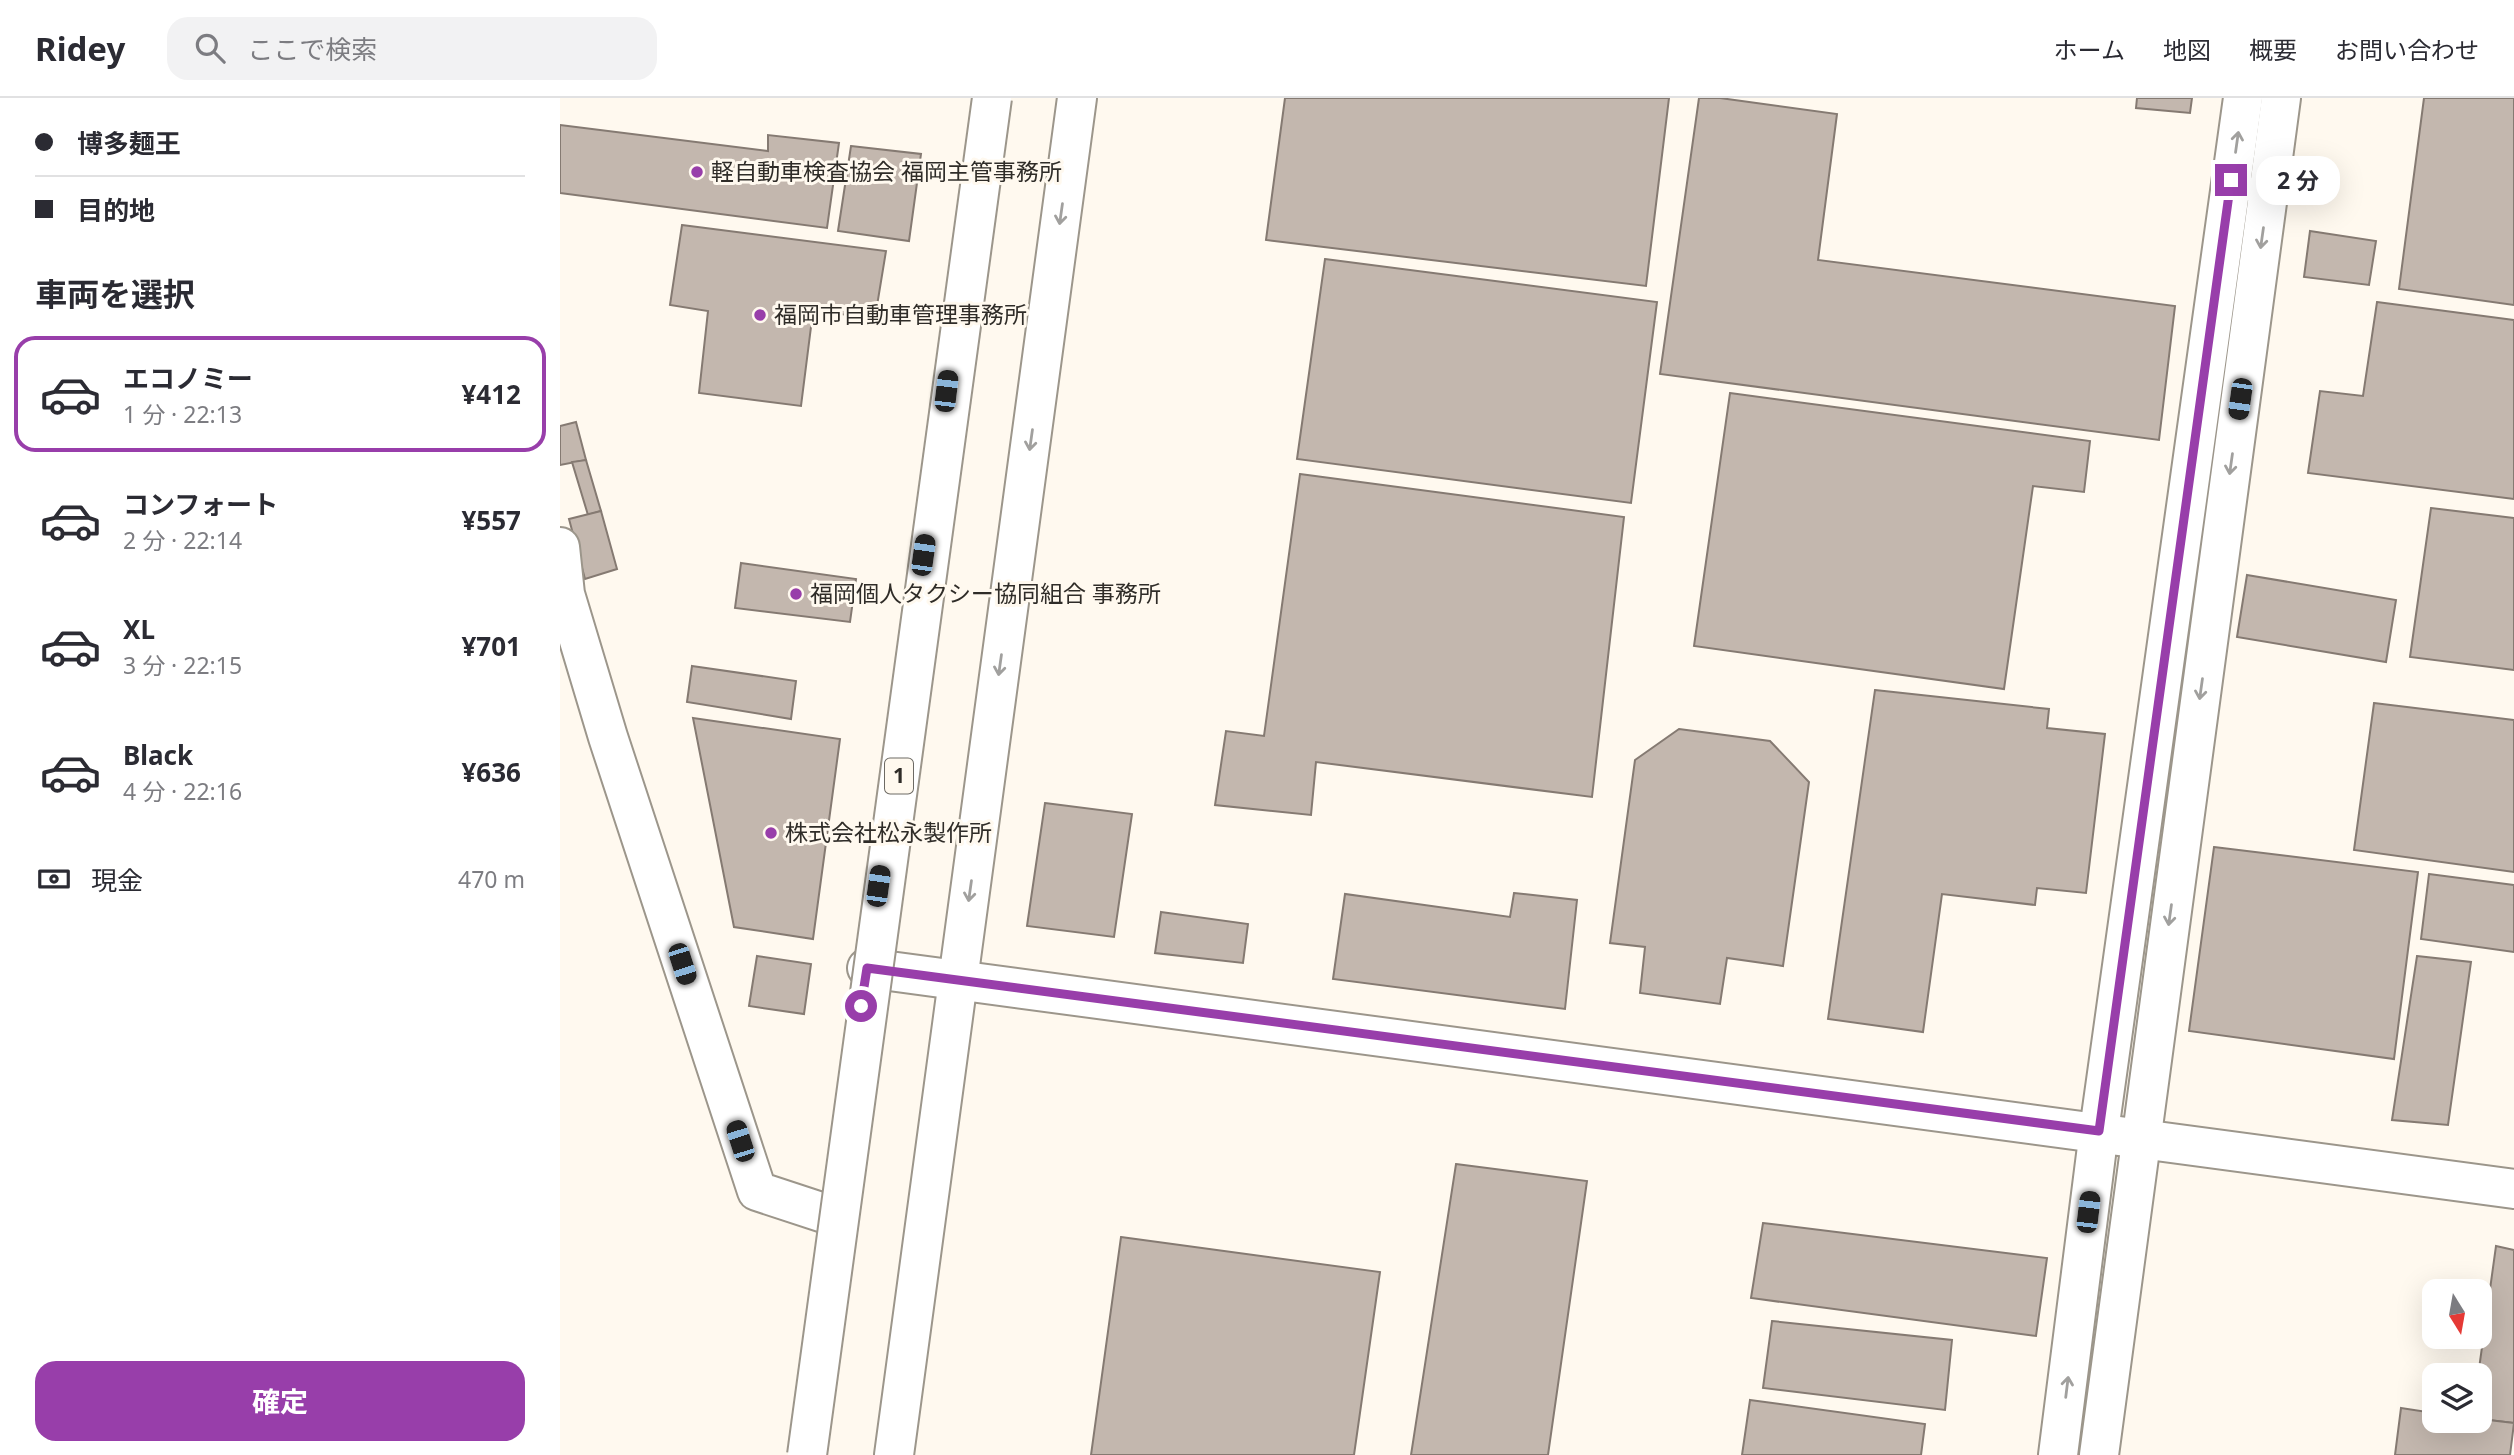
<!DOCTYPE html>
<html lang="ja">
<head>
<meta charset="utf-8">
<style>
  body { margin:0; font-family:"Noto Sans","Noto Sans JP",sans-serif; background:#f2f2f3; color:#2b2b33; height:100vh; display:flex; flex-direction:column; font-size:26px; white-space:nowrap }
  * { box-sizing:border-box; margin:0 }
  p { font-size:23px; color:#7c7c81 }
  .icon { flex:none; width:38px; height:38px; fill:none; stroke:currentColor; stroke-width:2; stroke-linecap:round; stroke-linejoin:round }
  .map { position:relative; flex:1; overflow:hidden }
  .panel { display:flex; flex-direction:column; background:#fff; width:560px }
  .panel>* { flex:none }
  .guide { display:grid; align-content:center; height:154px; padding:0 35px; background:#fff }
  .needle { width:46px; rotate:169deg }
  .fabs { position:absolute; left:1862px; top:1181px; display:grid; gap:14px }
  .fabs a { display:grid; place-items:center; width:70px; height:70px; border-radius:14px; background:#fff; box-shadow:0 7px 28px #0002; font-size:35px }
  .end { position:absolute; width:32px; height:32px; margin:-16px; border:9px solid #983eaa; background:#fff; box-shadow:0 0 0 4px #fff }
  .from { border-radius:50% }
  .bubble { position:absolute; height:49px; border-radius:21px; background:#fff; box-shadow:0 7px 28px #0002; font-size:23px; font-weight:700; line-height:49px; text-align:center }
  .car { position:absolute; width:21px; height:42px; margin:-21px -10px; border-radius:9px; box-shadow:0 0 5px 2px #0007; background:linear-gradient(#222 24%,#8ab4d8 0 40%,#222 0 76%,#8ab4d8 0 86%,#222 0) }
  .guide b { display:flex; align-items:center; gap:24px; height:66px; font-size:26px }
  .guide b+b { border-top:2px solid #e1e1e2 }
  .guide i { width:18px; height:18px; background:#2b2b33 }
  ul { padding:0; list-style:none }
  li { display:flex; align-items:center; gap:21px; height:116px; margin:0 14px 10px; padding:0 21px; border:4px solid transparent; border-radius:21px }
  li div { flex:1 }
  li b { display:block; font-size:26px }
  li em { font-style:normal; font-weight:700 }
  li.active { border-color:#983eaa }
  li>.icon { width:63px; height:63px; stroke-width:1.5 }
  h2 { padding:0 35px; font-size:32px; line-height:84px }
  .pay { display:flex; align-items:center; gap:18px; height:77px; padding:0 35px; font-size:26px }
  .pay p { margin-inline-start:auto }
  .button { display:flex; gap:14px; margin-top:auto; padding:14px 35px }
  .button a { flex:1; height:80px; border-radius:21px; background:#983eaa; color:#fff; font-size:28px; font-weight:700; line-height:80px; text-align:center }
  header { display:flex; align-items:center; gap:42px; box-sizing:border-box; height:98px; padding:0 35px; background:#fff; border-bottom:2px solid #e1e1e2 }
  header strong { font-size:33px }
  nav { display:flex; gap:38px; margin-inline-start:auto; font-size:24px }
  .search { width:490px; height:63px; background:#f2f2f3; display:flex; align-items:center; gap:18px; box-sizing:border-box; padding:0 24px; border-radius:21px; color:#7c7c81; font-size:26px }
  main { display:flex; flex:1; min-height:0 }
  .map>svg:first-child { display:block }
  .building { fill:#c3b7ae; stroke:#857a72; stroke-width:2 }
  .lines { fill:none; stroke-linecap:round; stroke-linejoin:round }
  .minor-casing { stroke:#9c968b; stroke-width:42 }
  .minor { stroke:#fff; stroke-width:38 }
  .highway-bridge-casing { stroke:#9c968b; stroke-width:42; stroke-linecap:butt }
  .highway-bridge { stroke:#fff; stroke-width:38 }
  .oneway { stroke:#a1a09e }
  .route { stroke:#983eaa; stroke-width:9 }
  .poi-dot { fill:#983eaa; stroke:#fff9ef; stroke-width:2.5 }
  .labels { text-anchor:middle; stroke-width:6; stroke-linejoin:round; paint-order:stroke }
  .shield { fill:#fff9ef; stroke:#6d6a64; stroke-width:2 }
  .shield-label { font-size:21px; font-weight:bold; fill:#2f2c28 }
  .poi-label { font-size:23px; fill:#2f2c28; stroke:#fff9ef; text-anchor:start }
</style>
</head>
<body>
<header>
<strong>Ridey</strong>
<div class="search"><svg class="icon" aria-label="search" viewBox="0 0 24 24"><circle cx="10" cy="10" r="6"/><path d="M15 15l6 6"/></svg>ここで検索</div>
<nav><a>ホーム</a><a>地図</a><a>概要</a><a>お問い合わせ</a></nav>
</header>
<main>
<section class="panel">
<div class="guide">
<b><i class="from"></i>博多麺王</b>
<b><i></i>目的地</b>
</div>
<h2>車両を選択</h2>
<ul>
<li class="active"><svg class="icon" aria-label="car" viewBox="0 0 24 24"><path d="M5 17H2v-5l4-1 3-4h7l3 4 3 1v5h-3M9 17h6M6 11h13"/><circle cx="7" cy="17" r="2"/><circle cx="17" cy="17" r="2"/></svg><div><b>エコノミー</b><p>1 分 · 22:13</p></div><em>¥412</em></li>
<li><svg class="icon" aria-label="car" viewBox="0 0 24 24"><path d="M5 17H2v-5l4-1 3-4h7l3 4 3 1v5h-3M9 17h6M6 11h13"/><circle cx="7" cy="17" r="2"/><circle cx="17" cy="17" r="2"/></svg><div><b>コンフォート</b><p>2 分 · 22:14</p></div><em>¥557</em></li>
<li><svg class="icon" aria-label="car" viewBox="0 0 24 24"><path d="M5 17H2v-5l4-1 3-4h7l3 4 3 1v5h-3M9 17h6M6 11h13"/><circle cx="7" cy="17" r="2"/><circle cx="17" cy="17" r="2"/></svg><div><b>XL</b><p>3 分 · 22:15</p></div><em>¥701</em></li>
<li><svg class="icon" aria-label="car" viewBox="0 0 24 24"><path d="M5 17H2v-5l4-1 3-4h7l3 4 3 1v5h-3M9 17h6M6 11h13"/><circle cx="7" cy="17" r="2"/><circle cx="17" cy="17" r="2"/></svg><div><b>Black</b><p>4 分 · 22:16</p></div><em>¥636</em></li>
</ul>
<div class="pay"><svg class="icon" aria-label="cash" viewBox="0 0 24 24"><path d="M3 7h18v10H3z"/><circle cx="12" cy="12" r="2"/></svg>現金<p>470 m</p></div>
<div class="button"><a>確定</a></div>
</section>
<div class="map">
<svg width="1954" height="1357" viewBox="0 0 1954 1357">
  <rect width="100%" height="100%" fill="#fff9ef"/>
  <g class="building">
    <polygon points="725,0 1109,0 1086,188 706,142"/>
    <polygon points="1139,0 1160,0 1277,16 1258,162 1615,208 1599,342 1100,276"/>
    <polygon points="1577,0 1632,0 1630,15 1576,10"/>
    <polygon points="1864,0 1954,0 1954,207 1839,191"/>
    <polygon points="0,27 208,53 208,37 279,45 267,130 0,95"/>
    <polygon points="291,48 361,56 349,143 278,133"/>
    <polygon points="122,127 326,153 315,220 253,213 241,308 139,295 148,213 110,207"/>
    <polygon points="1750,133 1816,143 1809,187 1744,179"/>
    <polygon points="765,161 1097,204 1071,405 737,361"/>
    <polygon points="1817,204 1954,222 1954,401 1748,375 1760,293 1803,298"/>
    <polygon points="1170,295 1530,343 1524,394 1473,388 1444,591 1134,548"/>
    <polygon points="16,324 26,362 0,367 0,328"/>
    <polygon points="26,362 41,413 28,417 12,364"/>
    <polygon points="740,376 1064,419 1032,699 756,664 751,717 655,707 666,633 704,638"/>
    <polygon points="1871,410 1954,420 1954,572 1850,559"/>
    <polygon points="41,413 57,471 25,481 9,421"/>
    <polygon points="181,465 296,481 290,524 175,510"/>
    <polygon points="1687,477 1836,502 1826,564 1677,539"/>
    <polygon points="132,568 236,583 231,621 127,604"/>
    <polygon points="1315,592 1489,611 1487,630 1545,636 1526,795 1477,790 1475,807 1382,796 1363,934 1268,921"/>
    <polygon points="1814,605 1954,622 1954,774 1794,752"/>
    <polygon points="133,620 280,641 253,841 174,829"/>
    <polygon points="1119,631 1210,643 1249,684 1223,868 1167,860 1160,906 1080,895 1085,849 1050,845 1075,662"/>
    <polygon points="485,705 572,716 554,839 467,828"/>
    <polygon points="1654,749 1858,774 1834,961 1629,933"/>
    <polygon points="1869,776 1954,787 1954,854 1861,841"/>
    <polygon points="954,795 1017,802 1005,911 773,881 785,796 950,819"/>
    <polygon points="601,814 688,826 683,865 595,855"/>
    <polygon points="197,858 251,866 244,916 189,908"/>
    <polygon points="1857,858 1911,864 1888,1027 1832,1022"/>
    <polygon points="896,1066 1027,1083 988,1357 851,1357"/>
    <polygon points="1203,1125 1487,1160 1476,1238 1191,1200"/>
    <polygon points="561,1139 820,1174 794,1357 531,1357"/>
    <polygon points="1936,1148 1954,1152 1954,1325 1920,1321 1918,1278"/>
    <polygon points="1212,1223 1392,1242 1385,1312 1203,1290"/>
    <polygon points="1190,1302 1365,1326 1361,1357 1182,1357"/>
    <polygon points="1841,1310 1874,1315 1874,1323 1920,1321 1954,1325 1950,1357 1835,1357"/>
  </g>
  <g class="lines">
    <g class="minor-casing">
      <g id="minor">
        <polyline points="0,449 5,496 48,639 197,1093 273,1118"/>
        <polyline points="307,870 1954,1091"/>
        <polyline points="334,1357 517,0"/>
        <polyline points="1498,1357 1539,1033 1683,0"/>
        <polyline points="1539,1357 1721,0"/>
      </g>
    </g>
    <use href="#minor" class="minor"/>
    <g class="highway-bridge-casing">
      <polyline id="highway-bridge" points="247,1357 432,0"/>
    </g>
    <use href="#highway-bridge" class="highway-bridge"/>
  </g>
  <defs><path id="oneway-shaft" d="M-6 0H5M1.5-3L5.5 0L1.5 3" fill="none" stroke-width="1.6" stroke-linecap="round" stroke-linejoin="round" transform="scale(1.75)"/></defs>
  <g class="oneway">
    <use href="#oneway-shaft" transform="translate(1677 44) rotate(-82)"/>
    <use href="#oneway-shaft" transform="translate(501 116) rotate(98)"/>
    <use href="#oneway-shaft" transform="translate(1702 140) rotate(98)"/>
    <use href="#oneway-shaft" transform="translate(471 342) rotate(98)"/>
    <use href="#oneway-shaft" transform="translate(1671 366) rotate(98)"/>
    <use href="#oneway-shaft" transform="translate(440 567) rotate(98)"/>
    <use href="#oneway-shaft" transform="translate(1641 591) rotate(98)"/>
    <use href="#oneway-shaft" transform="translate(410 793) rotate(98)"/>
    <use href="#oneway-shaft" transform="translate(1610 817) rotate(98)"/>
    <use href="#oneway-shaft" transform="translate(1507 1289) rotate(-83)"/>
  </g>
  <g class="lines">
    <polyline class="route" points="301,908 307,870 1539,1033 1671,82"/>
  </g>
  <g class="poi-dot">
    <circle cx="137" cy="74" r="7"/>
    <circle cx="200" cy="217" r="7"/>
    <circle cx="236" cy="496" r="7"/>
    <circle cx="211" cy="735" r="7"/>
  </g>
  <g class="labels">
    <rect class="shield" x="325" y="660.5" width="28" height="35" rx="5"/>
    <g class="shield-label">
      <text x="339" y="685">1</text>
    </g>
    <g class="poi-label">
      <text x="151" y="82">軽自動車検査協会 福岡主管事務所</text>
      <text x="214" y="225">福岡市自動車管理事務所</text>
      <text x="250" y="504">福岡個人タクシー協同組合 事務所</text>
      <text x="225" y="743">株式会社松永製作所</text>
    </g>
  </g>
</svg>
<div class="fabs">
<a><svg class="needle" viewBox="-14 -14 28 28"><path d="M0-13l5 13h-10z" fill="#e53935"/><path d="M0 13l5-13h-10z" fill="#7c7c81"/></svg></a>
<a><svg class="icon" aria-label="layers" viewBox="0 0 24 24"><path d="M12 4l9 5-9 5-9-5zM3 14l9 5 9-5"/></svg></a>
</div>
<i class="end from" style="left:301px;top:908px"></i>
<i class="end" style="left:1671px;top:82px"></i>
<div class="bubble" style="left:1696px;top:58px;width:84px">2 分</div>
<i class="car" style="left:386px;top:293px;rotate:7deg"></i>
<i class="car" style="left:1680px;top:301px;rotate:188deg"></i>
<i class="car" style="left:363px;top:457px;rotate:8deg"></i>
<i class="car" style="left:318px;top:788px;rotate:8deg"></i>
<i class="car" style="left:122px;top:866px;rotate:162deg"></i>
<i class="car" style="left:180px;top:1043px;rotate:342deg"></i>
<i class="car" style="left:1528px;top:1114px;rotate:7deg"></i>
</div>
</main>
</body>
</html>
